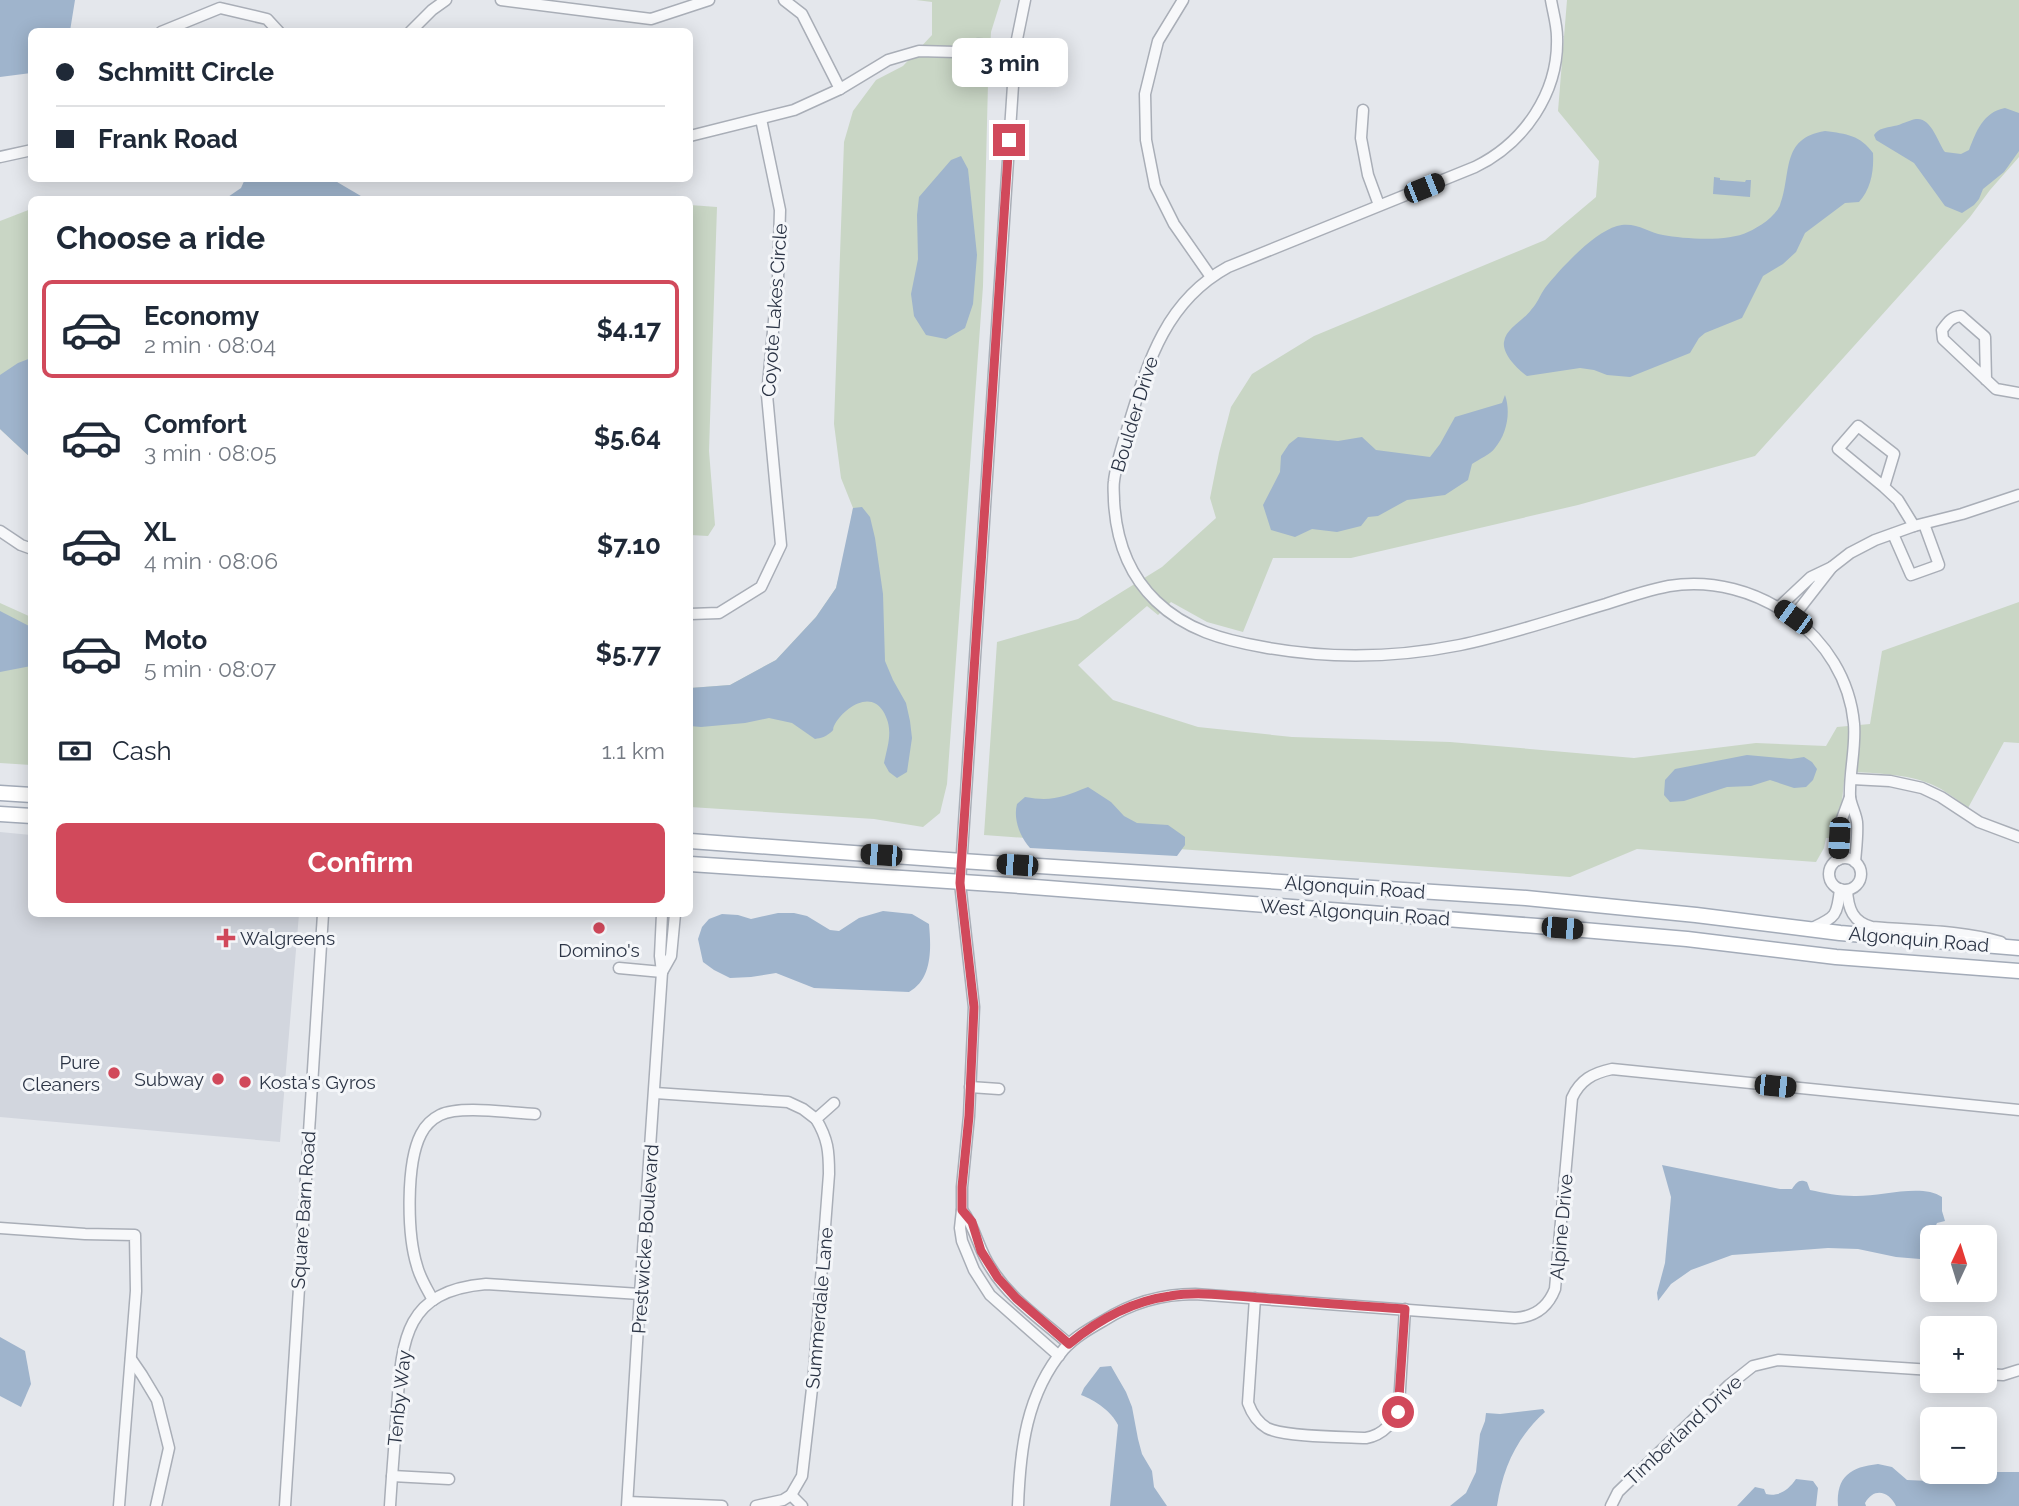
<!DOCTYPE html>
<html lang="en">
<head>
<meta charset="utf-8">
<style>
  body { margin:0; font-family:Raleway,sans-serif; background:#f6f6f7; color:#1f2937; height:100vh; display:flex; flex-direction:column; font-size:26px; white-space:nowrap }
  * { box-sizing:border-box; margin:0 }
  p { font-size:23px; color:#747a83 }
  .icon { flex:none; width:38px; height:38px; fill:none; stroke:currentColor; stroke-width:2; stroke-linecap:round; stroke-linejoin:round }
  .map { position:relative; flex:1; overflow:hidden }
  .drawer { position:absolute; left:28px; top:196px; width:665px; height:721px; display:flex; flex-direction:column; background:#fff; border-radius:10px; box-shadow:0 4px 18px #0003 }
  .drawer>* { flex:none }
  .banner { position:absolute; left:28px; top:28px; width:665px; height:154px; border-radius:10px; box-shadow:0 4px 18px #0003; display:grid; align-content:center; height:154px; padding:0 28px; background:#fff }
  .needle { width:46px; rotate:4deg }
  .buttons { position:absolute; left:1920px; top:1225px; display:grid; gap:14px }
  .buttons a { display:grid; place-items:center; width:77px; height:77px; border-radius:10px; background:#fff; box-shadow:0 4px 18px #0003; font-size:35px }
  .end { position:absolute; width:32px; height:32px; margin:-16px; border:9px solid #d1495b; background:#fff; box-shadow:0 0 0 4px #fff }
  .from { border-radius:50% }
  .bubble { position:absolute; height:49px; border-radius:10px; background:#fff; box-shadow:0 4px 18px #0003; font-size:23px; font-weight:700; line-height:49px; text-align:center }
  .car { position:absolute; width:21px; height:42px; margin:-21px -10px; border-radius:9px; box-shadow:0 0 5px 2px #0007; background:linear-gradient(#222 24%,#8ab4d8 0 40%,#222 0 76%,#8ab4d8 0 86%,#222 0) }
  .banner b { display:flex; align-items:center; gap:24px; height:66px; font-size:26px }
  .banner b+b { border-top:2px solid #e0e1e3 }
  .banner i { width:18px; height:18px; background:#1f2937 }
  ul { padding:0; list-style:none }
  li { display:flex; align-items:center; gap:21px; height:98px; margin:0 14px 10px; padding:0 14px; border:4px solid transparent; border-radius:10px }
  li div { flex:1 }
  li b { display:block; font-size:26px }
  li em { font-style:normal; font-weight:700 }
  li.selected { border-color:#d1495b }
  li>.icon { width:63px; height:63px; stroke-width:1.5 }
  h2 { padding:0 28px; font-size:32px; line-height:84px }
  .pay { display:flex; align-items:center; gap:18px; height:77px; padding:0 28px; font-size:26px }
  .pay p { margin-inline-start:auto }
  .button { display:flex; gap:14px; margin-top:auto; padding:14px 28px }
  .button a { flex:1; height:80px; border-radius:10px; background:#d1495b; color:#fff; font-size:28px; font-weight:700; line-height:80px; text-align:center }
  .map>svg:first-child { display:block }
  .built { fill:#d2d6de }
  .green { fill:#c9d6c5 }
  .water { fill:#9fb4cc }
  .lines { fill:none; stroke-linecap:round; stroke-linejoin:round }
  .minor-casing { stroke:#a9aeb7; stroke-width:13 }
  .major-casing { stroke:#a3abb8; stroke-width:17 }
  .minor { stroke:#f7f8fa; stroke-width:10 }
  .major { stroke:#fff; stroke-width:14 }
  .route { stroke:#d1495b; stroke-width:9 }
  .poi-dot { fill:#d1495b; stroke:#f4f6f9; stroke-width:2.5 }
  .labels { text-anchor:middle; stroke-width:6; stroke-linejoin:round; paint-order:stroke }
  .street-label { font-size:19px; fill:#2b3445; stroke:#f4f6f9 }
  .poi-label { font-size:19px; fill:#2b3445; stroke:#f4f6f9; text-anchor:start }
</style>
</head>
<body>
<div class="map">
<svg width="2019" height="1506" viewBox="0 0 2019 1506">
  <rect width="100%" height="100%" fill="#e4e7ec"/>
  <polygon class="built" points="0,832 31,835 32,914 299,914 280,1142 0,1117"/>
  <g class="green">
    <polygon points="916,0 1001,0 991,32 988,83 983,286 947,784 940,813 923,827 874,819 690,807 690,688 730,685 776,660 816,617 836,588 847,546 853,508 841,478 834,424 844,142 853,111 876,80 903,66 932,35 932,2"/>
    <path d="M 1567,0 L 2019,0 L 2019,157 L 1990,190 L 1970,217 L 1755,456 L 1578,505 L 1351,558 L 1273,558 L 1243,632 L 1207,622 L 1171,602 L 1158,615 L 1147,606 L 1078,665 L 1113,700 L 1198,727 L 1292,737 L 1450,742 L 1634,758 L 1756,743 L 1826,746 L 1837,727 L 1870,724 L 1882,651 L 2019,602 L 2019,743 L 2004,742 L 1968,808 C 1960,802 1951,795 1941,789 C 1913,773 1877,774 1845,771 L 1842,801 L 1836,819 L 1834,838 L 1826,838 L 1824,848 L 1816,862 L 1637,849 L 1570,877 L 984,835 L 997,642 L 1078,619 L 1162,567 L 1216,518 L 1210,498 L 1219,453 L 1231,407 L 1252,374 L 1314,336 L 1545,240 L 1596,197 L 1599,161 L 1558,111 Z"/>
    <polygon points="690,205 717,207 709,451 715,525 708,536 690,535"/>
    <polygon points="31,209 31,458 0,429 0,221"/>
    <polygon points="0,603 31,617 31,765 0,763"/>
  </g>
  <g class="water">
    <polygon points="0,0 75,0 70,31 32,32 31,73 0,77"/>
    <path d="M 2005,108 L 2019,113 L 2019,151 L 2004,172 L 1983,189 L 1979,199 L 1974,205 L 1962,213 L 1945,206 L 1914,163 L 1876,140 L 1874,135 C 1879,128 1885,128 1894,126 C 1901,125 1909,120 1916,119 C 1931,117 1938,142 1945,152 L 1961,154 L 1969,150 C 1976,132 1983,112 2005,108 Z"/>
    <path d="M 1825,131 C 1847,134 1860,135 1873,153 C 1874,171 1871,189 1859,202 L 1845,203 L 1805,233 L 1796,252 L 1783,264 L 1763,276 L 1742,318 L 1705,333 L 1699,338 L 1690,353 L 1630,377 L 1607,375 L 1594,370 L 1580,368 L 1527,376 C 1518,370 1502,354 1504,342 C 1506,328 1523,321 1531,310 C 1537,304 1540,295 1545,288 C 1561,268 1593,233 1617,226 C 1635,221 1647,232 1663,235 C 1685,239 1728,242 1748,232 C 1759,227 1775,217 1780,205 C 1792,174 1780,138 1825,131 Z"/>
    <polygon points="961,156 968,169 977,255 973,304 965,328 946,339 926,335 914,316 911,294 918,259 917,215 919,197 951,160"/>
    <polygon points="1714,177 1720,178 1720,180 1745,182 1746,180 1751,180 1750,197 1713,194"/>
    <polygon points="245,179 332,179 366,199 225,199 241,188"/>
    <polygon points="31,358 31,458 0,429 0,375 18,363"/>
    <path d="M 1505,395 C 1511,412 1507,434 1495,448 C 1490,455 1479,459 1472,464 L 1468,480 L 1445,495 L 1407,500 L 1378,516 L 1368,517 L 1361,526 L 1337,532 L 1312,529 L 1295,537 L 1271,530 L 1263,505 L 1280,472 L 1281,456 L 1289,444 L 1298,437 L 1338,441 L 1362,437 L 1376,450 L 1430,457 L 1440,444 L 1455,417 L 1502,403 Z"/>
    <path d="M 862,507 L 870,517 L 875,538 L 883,594 L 885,661 L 893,680 L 906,703 L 910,721 L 912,738 L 907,772 L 897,778 L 889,772 L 884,763 C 888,744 894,729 883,711 C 870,690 844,708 835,724 C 831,731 836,728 830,733 C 825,737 821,738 815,739 L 792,723 L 769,718 L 745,723 L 701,727 L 690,726 L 690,688 L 730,685 L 776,660 L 816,617 L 836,588 L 853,508 Z"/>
    <polygon points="0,611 31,627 31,666 0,672"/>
    <polygon points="1747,755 1791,759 1804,757 1812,762 1817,769 1813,780 1806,787 1794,788 1770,780 1751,786 1727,787 1684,801 1670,802 1664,795 1665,780 1675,769"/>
    <path d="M 1088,787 L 1111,802 L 1124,816 L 1137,823 L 1168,825 L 1185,837 L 1185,845 L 1177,856 L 1030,848 C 1020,837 1013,819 1017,804 L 1025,797 C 1052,802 1063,797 1088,787 Z"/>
    <path d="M 883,911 L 912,914 L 929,924 C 931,947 933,979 909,992 L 814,988 L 776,973 L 751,977 L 730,978 L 714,970 L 703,962 L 698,939 L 702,927 L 709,919 L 722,914 L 738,915 L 751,919 L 778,913 L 794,913 L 807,916 L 830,930 L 839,931 L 859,918 Z"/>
    <path d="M 1662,1165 L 1780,1189 L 1792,1189 C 1797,1182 1799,1179 1807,1182 L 1810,1190 C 1824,1193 1839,1196 1854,1196 C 1879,1197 1922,1183 1942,1197 L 1942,1211 L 1945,1221 L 1937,1223 L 1933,1232 L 1935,1237 L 1932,1237 L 1932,1260 L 1896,1257 L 1858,1249 L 1828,1248 L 1732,1255 L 1691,1270 L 1671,1284 L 1658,1301 L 1657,1293 L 1665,1263 L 1671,1197 Z"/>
    <polygon points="0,1337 25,1351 31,1384 21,1407 0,1396"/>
    <path d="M 1111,1366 L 1126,1392 L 1132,1407 L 1138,1439 L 1142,1454 L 1152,1471 L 1154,1487 L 1167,1506 L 1110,1506 L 1118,1425 C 1112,1412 1095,1400 1081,1395 L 1084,1388 L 1100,1367 Z"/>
    <path d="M 1543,1409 L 1545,1412 C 1516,1438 1503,1468 1497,1506 L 1450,1506 L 1466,1493 L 1476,1472 L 1480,1434 L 1485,1421 L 1486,1413 L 1500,1414 Z"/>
    <path d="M 1878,1464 L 1892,1467 L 1907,1480 L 1929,1481 L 1937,1472 L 2019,1472 L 2019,1506 L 1896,1506 C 1889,1491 1874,1487 1865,1503 L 1866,1506 L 1838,1506 C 1836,1476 1851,1467 1878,1464 Z"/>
    <path d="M 1796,1479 L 1813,1481 L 1818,1488 L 1816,1506 L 1737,1506 L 1755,1487 L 1764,1489 L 1766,1494 C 1780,1497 1789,1489 1796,1479 Z"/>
  </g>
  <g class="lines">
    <g class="minor-casing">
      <g id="minor">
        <polyline points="501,0 651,19 709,0"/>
        <polyline points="784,0 802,14 840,89"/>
        <polyline points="1025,0 1015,49 1014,70 960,883 974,1007 969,1116 962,1187 962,1210 960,1228 962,1241 974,1270 990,1295 1059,1356"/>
        <polyline points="1183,0 1158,41 1145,94 1146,140 1155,186 1174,224 1211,277"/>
        <path d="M 1551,0 C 1553,12 1557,25 1557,37 C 1559,93 1524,143 1475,167 L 1228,267 C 1164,302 1147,365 1127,430 C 1122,446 1116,464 1114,481 C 1113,487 1114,494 1114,501 C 1116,539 1128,574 1156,601 C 1186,630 1223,640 1263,647 C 1328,659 1395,658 1460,645 C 1509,635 1558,618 1606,604 C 1627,597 1648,590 1669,586 C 1756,572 1846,635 1854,724 C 1856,748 1849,773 1850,797 C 1851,805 1856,814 1857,822 C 1858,835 1856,849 1855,862"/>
        <polyline points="161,32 220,8 267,19 279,32"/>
        <polyline points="410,32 432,10 446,0"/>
        <path d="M 956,52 C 968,70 994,68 1014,70"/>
        <polyline points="1363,110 1361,138 1368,175 1379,205"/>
        <path d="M 690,136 L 794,110 L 840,89 L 888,60 L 919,51 L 956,52 C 970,38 998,47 1015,49"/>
        <polyline points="0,157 32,150"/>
        <path d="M 1986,380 L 1985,337 L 1961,316 C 1951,317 1948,322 1942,330 L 1943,339 L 1996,389 L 2019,393"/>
        <polyline points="1884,487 1838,449 1858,426 1894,454 1884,487 1898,500 1914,526"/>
        <polyline points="0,531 21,545 32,549"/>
        <polyline points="1893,534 1911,575 1939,565 1924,524"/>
        <polyline points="1832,567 1850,553 1875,540 1914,526 1962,514 2019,495"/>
        <polyline points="1779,607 1811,577 1832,567 1793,617"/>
        <polyline points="690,614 719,613 761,587 781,545 767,395 778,278 780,210 761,119"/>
        <polyline points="1852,779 1890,781 1922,788 1941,797 1979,822 2019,837"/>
        <circle cx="1845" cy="874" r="16"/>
        <polyline points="1838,860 1839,827 1850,797"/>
        <path d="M 1847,890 C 1848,909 1853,922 1872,927 C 1915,931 1960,930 2001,942"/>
        <path d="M 1810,929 C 1835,917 1837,918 1840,889"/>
        <polyline points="619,968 662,972"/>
        <polyline points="662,972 671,956 675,914"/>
        <polyline points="970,1087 999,1089"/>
        <polyline points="655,1093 788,1102 803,1109 816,1119"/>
        <path d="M 962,1210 C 976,1228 978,1249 991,1268 C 1010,1299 1042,1320 1069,1344"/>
        <polyline points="0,1228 85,1234 135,1235 136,1291 119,1506"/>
        <path d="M 1255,1298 L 1248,1403 C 1252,1414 1257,1422 1267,1428 C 1283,1437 1345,1437 1366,1438 C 1383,1435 1395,1422 1399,1405 L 1405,1309"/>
        <path d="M 433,1300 C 427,1289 420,1278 417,1266 C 407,1234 406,1163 421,1134 C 425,1126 432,1119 440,1115 C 460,1105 511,1113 535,1114"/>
        <polyline points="131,1359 142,1375 157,1400 169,1448 156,1506"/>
        <polyline points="1984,1374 2003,1375 2019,1370"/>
        <polyline points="392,1476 449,1479"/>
        <polyline points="791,1495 802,1506"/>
        <polyline points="628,1502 722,1506"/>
        <polyline points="285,1506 323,914"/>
        <path d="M 390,1506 C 392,1473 395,1441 397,1408 C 402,1340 404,1291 486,1284 L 640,1294"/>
        <polyline points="627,1506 640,1294 662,972 660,956 662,914"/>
        <path d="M 756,1506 L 783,1500 L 791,1495 L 802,1476 L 814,1371 L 829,1174 C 829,1151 828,1139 816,1119 L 834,1103"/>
        <path d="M 1018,1506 C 1020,1450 1026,1394 1064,1349 C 1075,1337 1089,1329 1103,1321 C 1131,1303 1162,1294 1195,1294 L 1515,1318 C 1535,1317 1548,1307 1555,1289 L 1572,1098 C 1580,1080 1593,1073 1612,1069 L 2019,1110"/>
        <polyline points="1611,1506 1618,1492 1729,1385 1753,1366 1778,1360 1932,1370"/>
      </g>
    </g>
    <g class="major-casing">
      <g id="major">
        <polyline points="0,793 32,795"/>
        <polyline points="0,814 32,816"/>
        <polyline points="690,841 962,861 1526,898 1696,915 1840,933 2019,948"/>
        <polyline points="690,864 1008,885 1537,926 1687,939 1836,957 2019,971"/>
      </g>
    </g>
    <use href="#minor" class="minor"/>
    <use href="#major" class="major"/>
  </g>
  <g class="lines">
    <path class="route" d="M 1009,140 L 960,883 L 974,1007 L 969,1116 L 962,1187 L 962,1210 L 972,1222 L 981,1251 L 998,1278 L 1016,1298 L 1069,1344 C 1098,1320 1133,1301 1170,1296 C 1199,1291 1231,1296 1261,1298 C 1309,1302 1357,1306 1405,1309 L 1398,1412"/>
  </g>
  <g class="poi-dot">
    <circle cx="599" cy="928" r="7"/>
    <path d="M222.5 927.5h7v7h7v7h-7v7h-7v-7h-7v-7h7z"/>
    <circle cx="114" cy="1073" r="7"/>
    <circle cx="218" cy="1079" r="7"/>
    <circle cx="245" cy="1082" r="7"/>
  </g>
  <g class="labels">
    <g class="street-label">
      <text transform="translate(774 310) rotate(-86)" y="7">Coyote Lakes Circle</text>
      <text transform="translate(1134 414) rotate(-73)" y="7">Boulder Drive</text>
      <text transform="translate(1355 887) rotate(4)" y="7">Algonquin Road</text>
      <text transform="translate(1355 912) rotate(4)" y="7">West Algonquin Road</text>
      <text transform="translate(1919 939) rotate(5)" y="7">Algonquin Road</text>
      <text transform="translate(303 1210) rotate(-86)" y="7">Square Barn Road</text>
      <text transform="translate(1561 1227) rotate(-85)" y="7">Alpine Drive</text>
      <text transform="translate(645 1239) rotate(-86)" y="7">Prestwicke Boulevard</text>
      <text transform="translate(819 1308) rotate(-85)" y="7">Summerdale Lane</text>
      <text transform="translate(399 1398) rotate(-84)" y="7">Tenby Way</text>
      <text transform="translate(1683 1430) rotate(-43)" y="7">Timberland Drive</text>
    </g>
    <g class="poi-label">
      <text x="240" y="945">Walgreens</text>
      <text x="599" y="957" text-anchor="middle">Domino's</text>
      <text x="100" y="1069" text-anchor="end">Pure<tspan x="100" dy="22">Cleaners</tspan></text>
      <text x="204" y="1086" text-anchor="end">Subway</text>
      <text x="259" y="1089">Kosta's Gyros</text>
    </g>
  </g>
</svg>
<div class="buttons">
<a><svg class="needle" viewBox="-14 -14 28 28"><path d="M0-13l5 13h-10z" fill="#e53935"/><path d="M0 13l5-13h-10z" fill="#747a83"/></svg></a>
<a>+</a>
<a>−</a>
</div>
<i class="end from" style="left:1398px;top:1412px"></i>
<i class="end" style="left:1009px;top:140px"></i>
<div class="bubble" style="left:952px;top:38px;width:116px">3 min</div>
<i class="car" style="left:1424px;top:188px;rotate:68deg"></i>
<i class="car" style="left:1793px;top:617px;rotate:306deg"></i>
<i class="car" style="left:1839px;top:838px;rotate:183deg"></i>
<i class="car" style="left:881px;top:855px;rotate:274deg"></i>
<i class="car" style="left:1017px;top:865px;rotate:274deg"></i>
<i class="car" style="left:1562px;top:928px;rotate:95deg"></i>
<i class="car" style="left:1775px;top:1086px;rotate:96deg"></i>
<div class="banner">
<b><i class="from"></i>Schmitt Circle</b>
<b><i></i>Frank Road</b>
</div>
<section class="drawer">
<h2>Choose a ride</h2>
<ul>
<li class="selected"><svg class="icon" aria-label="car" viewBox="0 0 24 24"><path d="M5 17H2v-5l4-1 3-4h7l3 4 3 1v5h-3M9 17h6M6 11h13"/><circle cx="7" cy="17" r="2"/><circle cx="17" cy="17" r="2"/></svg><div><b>Economy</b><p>2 min · 08:04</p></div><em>$4.17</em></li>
<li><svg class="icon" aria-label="car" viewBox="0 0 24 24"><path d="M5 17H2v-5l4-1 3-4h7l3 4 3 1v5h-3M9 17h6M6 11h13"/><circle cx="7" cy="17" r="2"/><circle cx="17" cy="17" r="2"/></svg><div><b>Comfort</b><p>3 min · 08:05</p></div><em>$5.64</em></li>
<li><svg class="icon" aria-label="car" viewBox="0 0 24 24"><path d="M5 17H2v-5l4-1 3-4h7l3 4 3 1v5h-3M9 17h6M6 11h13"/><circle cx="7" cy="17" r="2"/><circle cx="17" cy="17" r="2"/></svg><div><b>XL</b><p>4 min · 08:06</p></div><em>$7.10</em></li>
<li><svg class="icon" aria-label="car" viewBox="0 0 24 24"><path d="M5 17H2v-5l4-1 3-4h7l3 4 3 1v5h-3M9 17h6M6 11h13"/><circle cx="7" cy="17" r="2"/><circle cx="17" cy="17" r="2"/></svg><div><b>Moto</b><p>5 min · 08:07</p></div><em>$5.77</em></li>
</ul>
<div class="pay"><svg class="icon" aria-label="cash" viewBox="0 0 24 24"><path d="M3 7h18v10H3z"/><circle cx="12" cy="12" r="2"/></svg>Cash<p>1.1 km</p></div>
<div class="button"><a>Confirm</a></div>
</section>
</div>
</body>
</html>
